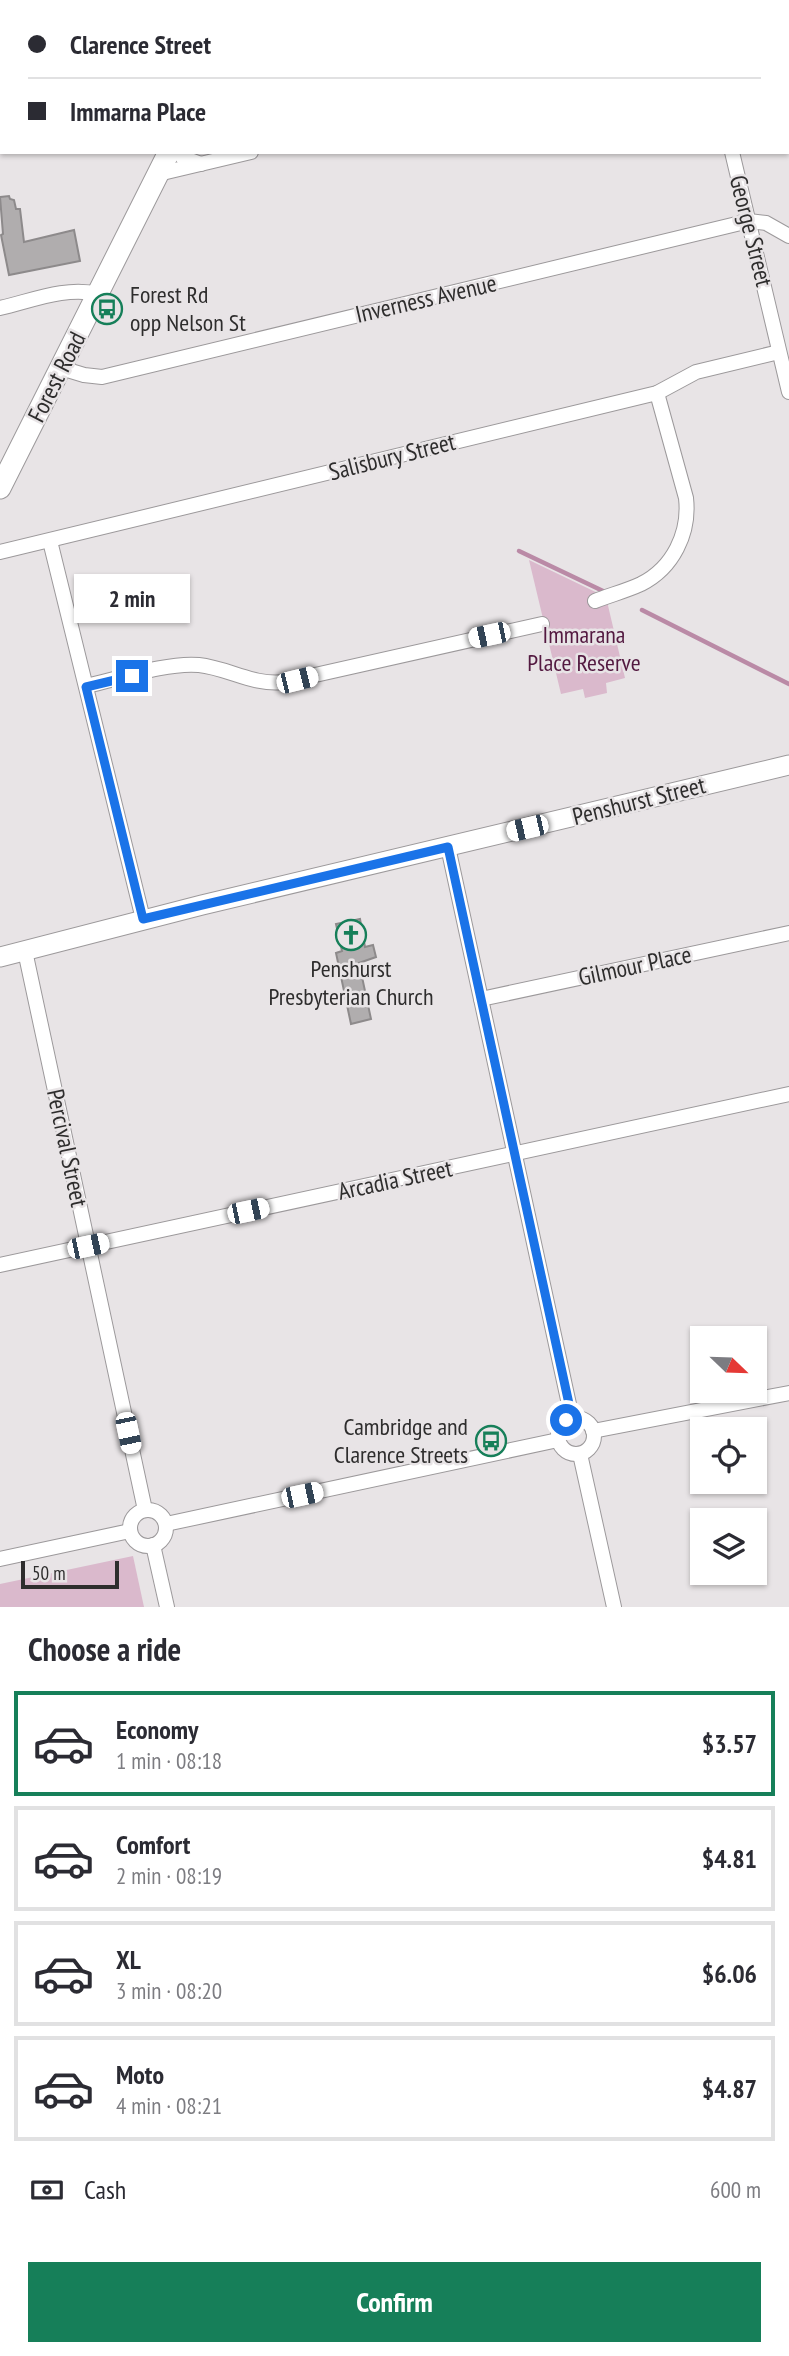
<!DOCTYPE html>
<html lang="en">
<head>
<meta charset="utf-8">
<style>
  body { margin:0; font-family:"PT Sans Narrow",sans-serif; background:#f7f7f7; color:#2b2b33; height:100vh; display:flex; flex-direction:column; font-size:26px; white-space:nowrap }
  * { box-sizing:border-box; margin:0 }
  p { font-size:23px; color:#7c7c81 }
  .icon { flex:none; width:38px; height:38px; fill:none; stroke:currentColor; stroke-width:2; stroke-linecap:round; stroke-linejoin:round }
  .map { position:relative; height:1607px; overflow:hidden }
  .side { display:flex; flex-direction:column; background:#fff; flex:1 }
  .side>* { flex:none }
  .guide { position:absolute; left:0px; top:0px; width:789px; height:154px; box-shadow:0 2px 5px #0004; display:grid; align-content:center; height:154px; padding:0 28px; background:#fff }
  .needle { width:46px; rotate:113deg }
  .tools { position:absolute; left:690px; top:1326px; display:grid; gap:14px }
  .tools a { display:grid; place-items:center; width:77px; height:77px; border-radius:0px; background:#fff; box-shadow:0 2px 5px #0004; font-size:35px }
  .scale { position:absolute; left:21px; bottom:18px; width:98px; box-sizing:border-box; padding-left:7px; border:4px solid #2e2d2d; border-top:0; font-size:19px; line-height:24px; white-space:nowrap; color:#2e2d2d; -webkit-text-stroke:5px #e8e4e6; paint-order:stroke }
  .end { position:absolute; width:32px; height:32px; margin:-16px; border:9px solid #1a73e8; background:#fff; box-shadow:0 0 0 4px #fff }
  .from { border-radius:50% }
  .bubble { position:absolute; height:49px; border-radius:0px; background:#fff; box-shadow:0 2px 5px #0004; font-size:23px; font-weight:800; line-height:49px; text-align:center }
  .car { position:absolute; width:21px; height:42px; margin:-21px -10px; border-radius:9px; box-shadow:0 0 5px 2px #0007; background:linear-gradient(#fff 24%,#345 0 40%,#fff 0 76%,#345 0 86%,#fff 0) }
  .guide b { display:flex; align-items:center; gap:24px; height:66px; font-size:26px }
  .guide b+b { border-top:2px solid #e1e1e2 }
  .guide i { width:18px; height:18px; background:#2b2b33 }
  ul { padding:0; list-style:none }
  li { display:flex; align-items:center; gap:21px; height:105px; margin:0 14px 10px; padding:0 14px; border:4px solid #e1e1e2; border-radius:0px }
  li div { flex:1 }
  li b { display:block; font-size:26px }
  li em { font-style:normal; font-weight:800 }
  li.on { border-color:#167f59 }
  li>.icon { width:63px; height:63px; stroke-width:1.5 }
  h2 { padding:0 28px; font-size:32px; line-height:84px }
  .pay { display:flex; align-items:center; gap:18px; height:77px; padding:0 28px; font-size:26px }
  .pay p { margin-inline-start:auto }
  .button { display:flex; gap:14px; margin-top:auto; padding:14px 28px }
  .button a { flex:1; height:80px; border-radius:0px; background:#167f59; color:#fff; font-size:28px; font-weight:800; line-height:80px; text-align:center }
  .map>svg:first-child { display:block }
  .green { fill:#dab9cc }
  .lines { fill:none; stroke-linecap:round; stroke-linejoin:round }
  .stream { stroke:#ba8aa6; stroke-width:4.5 }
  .building { fill:#b0adae; stroke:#8d8a8b; stroke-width:2 }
  .street-casing { stroke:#9c999b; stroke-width:16 }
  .secondary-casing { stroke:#9c999b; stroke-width:21 }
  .primary-casing { stroke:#9c999b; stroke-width:23 }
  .street { stroke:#fff; stroke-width:14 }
  .secondary { stroke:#fff; stroke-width:19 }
  .primary { stroke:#fff; stroke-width:21 }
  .route { stroke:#1a73e8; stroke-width:9 }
  .labels { text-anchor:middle; stroke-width:5; stroke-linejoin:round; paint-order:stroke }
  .street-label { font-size:24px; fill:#2e2d2d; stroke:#e8e4e6 }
  .poi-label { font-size:24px; fill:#2e2d2d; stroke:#e8e4e6; text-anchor:start }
  .park-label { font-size:24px; fill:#531940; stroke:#e8e4e6 }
</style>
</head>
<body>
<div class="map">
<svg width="789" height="1607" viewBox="0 0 789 1607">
  <rect width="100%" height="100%" fill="#e8e4e6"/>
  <g class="green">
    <polygon points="529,560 606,597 625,678 606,683 607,693 585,698 583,689 561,694"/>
    <polygon points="133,1556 144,1607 0,1607 0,1584"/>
  </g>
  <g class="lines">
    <g class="stream">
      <polyline points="519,551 603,591"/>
      <polyline points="642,610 789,684"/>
    </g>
  </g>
  <g class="building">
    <polygon points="9,196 10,199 14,200 16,209 20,209 24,242 74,230 80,261 9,275 1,235 3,234 0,197"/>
    <polygon points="360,919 365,947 373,945 376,957 359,963 371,1019 351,1024 336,953 342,951 336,924"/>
  </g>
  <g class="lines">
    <g class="street-casing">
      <g id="street">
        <polyline points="694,0 694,2"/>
        <polyline points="0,65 2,64"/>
        <polyline points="180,152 182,157 201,164"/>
        <polyline points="732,152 789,392"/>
        <polyline points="158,174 251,152"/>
        <path d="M 0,308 C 31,301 67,286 97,294"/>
        <polyline points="61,368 84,375 102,377 749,221 766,223 789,236"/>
        <polyline points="50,541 143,919"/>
        <polyline points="0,552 657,393 696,372 779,352"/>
        <path d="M 595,601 C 610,595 626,591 641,584 C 673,568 690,533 686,498 L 657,393"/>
        <path d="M 86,686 C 118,679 167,662 199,665 C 228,668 254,686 284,682 L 542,624"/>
        <polyline points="448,847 572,1418"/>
        <polyline points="25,951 145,1510"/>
        <polyline points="481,999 789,933"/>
        <polyline points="0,1265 789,1094"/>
        <circle cx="576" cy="1436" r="18"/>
        <polyline points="593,1431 789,1393"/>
        <polyline points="580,1454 614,1607"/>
        <circle cx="148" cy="1528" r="18"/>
        <polyline points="166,1524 558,1440"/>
        <polyline points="153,1545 167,1607"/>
        <polyline points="0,1559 130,1531"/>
      </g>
    </g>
    <g class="secondary-casing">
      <polyline id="secondary" points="0,957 202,905 789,765"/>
    </g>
    <g class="primary-casing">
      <g id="primary">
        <polyline points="247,2 249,0"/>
        <polyline points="0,488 169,152"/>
      </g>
    </g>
    <use href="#street" class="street"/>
    <use href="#secondary" class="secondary"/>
    <use href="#primary" class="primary"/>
  </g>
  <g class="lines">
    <polyline class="route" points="132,676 86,687 143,919 448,847 571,1413 572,1418 566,1420"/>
  </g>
  <defs>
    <g id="bus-ring" transform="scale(1.575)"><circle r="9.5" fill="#e8e4e6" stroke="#167f59" stroke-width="1.5"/><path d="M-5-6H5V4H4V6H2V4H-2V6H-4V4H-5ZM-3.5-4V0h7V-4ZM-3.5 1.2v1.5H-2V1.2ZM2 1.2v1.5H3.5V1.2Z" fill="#167f59"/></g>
    <g id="church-ring" transform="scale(1.575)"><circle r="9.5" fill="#e8e4e6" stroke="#167f59" stroke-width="1.5"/><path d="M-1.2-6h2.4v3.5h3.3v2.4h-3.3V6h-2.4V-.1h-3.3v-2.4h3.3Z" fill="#167f59"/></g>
  </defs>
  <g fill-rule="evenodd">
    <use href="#bus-ring" x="107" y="309"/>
    <use href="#church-ring" x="351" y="935"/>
    <use href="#bus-ring" x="491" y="1441"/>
  </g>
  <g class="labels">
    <g class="street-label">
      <text transform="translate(751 231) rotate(76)" y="8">George Street</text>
      <text transform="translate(426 299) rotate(-13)" y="8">Inverness Avenue</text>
      <text transform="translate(57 377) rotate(-63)" y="8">Forest Road</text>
      <text transform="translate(392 457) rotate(-14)" y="8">Salisbury Street</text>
      <text transform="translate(639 801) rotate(-14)" y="8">Penshurst Street</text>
      <text transform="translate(635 966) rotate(-12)" y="8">Gilmour Place</text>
      <text transform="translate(67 1148) rotate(78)" y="8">Percival Street</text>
      <text transform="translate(395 1180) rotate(-12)" y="8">Arcadia Street</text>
    </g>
    <g class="poi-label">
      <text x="130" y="303">Forest Rd<tspan x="130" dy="28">opp Nelson St</tspan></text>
      <text x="351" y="977" text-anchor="middle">Penshurst<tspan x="351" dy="28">Presbyterian Church</tspan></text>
      <text x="468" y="1435" text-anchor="end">Cambridge and<tspan x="468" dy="28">Clarence Streets</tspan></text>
    </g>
    <g class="park-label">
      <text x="584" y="643">Immarana<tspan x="584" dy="28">Place Reserve</tspan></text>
    </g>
  </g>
</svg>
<div class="tools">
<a><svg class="needle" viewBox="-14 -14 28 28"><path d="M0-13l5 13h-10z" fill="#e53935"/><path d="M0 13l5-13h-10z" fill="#7c7c81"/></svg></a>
<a><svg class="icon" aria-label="locate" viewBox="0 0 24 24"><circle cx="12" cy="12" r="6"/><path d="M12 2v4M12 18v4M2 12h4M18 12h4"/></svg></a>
<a><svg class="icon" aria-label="layers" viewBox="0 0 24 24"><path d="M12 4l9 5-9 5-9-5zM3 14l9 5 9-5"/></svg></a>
</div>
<div class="scale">50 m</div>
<i class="end from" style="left:566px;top:1420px"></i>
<i class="end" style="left:132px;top:676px"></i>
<div class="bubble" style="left:74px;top:574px;width:116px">2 min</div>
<i class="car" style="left:489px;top:635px;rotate:258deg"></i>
<i class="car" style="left:297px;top:680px;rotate:76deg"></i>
<i class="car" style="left:527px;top:828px;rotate:257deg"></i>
<i class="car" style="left:248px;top:1211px;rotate:78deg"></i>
<i class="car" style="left:88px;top:1246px;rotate:78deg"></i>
<i class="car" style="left:128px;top:1433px;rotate:168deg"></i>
<i class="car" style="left:302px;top:1495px;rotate:78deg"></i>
<div class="guide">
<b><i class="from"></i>Clarence Street</b>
<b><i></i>Immarna Place</b>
</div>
</div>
<section class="side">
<h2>Choose a ride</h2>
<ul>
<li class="on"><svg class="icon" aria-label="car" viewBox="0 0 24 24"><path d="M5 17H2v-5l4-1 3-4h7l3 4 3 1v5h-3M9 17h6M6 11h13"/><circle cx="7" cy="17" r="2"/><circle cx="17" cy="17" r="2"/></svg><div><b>Economy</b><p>1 min · 08:18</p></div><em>$3.57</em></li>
<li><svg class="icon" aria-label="car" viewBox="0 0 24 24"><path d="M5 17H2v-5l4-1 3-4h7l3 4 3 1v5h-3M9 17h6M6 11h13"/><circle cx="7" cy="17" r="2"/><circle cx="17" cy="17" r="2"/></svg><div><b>Comfort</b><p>2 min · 08:19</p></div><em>$4.81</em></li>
<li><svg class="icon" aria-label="car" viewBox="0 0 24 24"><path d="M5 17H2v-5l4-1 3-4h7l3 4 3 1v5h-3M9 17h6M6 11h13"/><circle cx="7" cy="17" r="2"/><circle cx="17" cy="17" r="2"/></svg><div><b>XL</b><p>3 min · 08:20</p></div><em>$6.06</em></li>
<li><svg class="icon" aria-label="car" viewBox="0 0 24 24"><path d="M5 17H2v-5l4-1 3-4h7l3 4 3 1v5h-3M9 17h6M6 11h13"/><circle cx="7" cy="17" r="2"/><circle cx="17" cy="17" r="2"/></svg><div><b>Moto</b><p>4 min · 08:21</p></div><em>$4.87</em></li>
</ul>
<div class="pay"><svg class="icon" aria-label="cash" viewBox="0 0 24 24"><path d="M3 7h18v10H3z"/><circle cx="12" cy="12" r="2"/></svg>Cash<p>600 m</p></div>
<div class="button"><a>Confirm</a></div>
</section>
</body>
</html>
